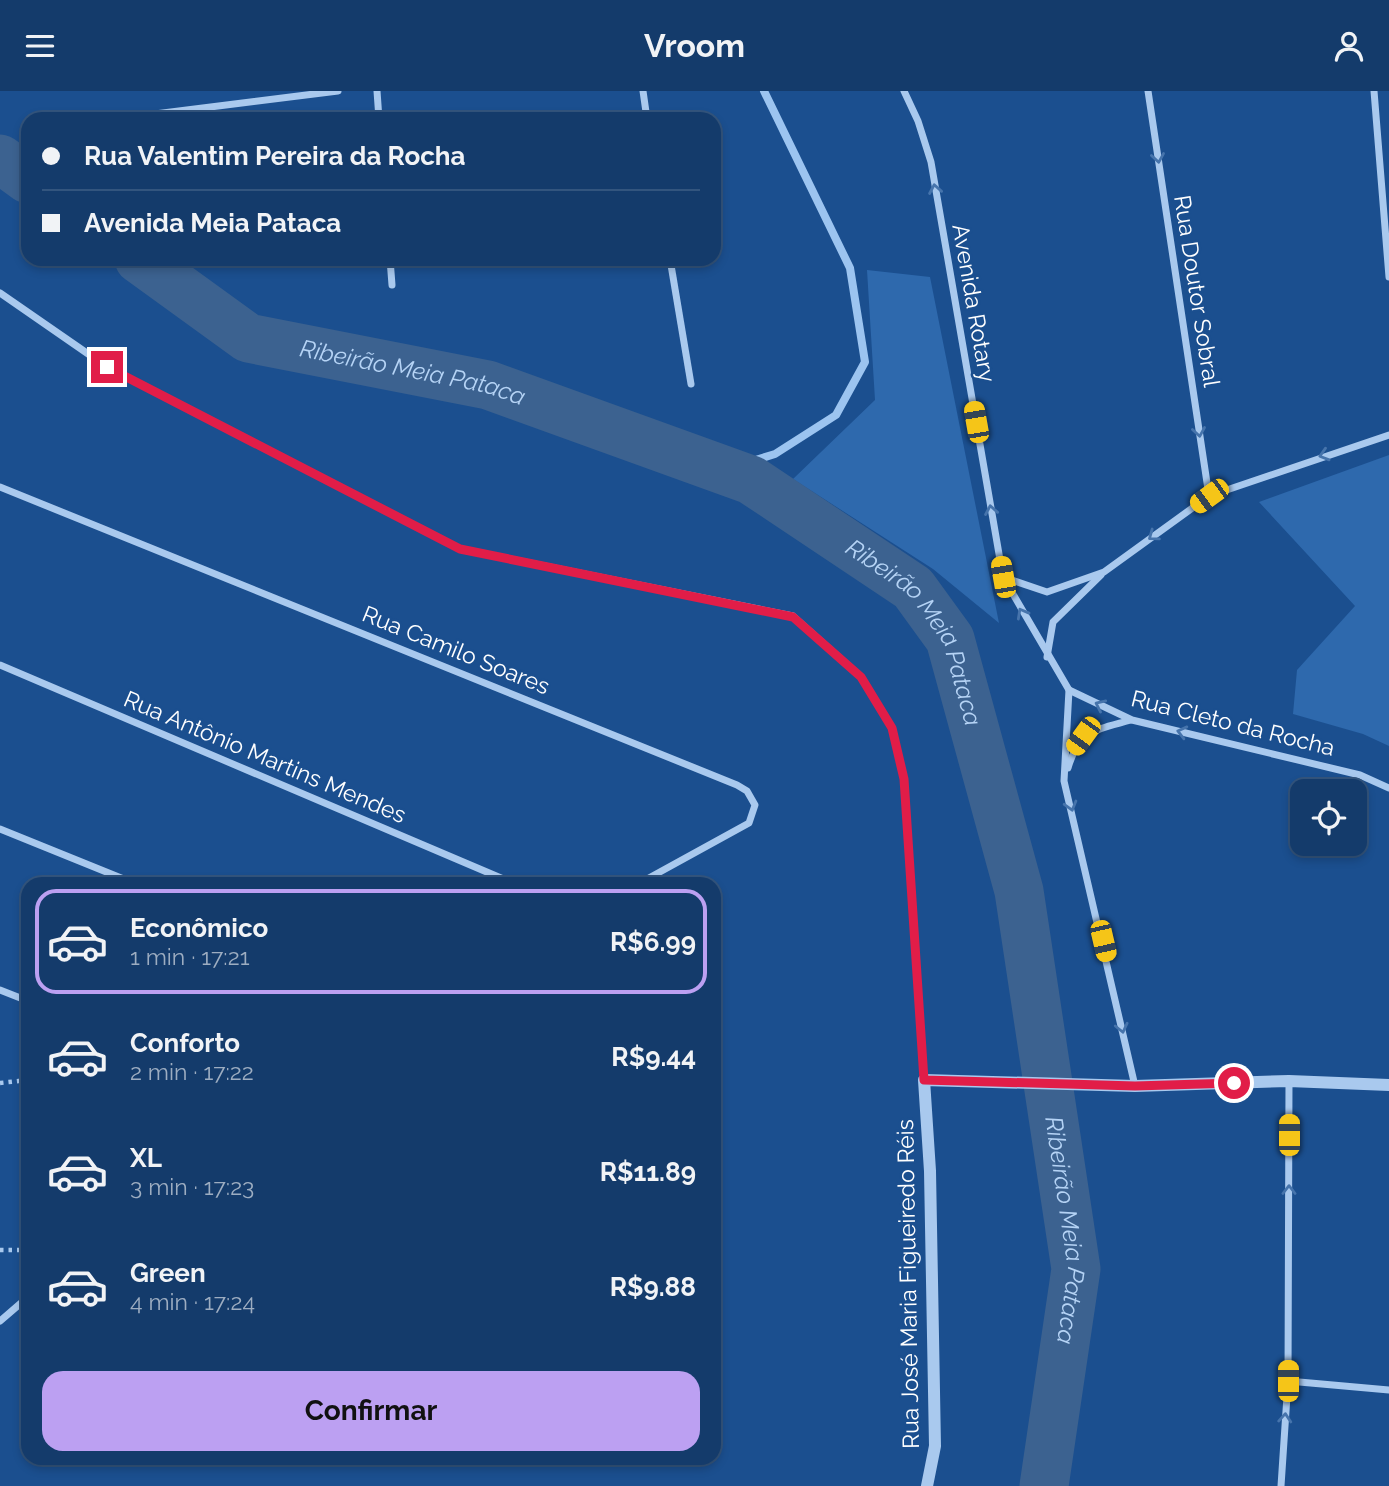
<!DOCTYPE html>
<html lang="pt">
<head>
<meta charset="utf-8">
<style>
  body { margin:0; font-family:Raleway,sans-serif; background:#1d4271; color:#f1f3f6; height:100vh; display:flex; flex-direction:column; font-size:26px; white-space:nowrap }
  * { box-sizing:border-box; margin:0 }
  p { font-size:23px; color:#9dadc1 }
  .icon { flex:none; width:38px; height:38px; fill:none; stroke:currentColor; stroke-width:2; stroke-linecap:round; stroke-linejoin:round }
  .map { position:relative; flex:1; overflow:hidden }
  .side { position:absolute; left:21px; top:786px; width:700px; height:588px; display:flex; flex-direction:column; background:#143b6b; border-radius:21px; box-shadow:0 4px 10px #0003,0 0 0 2px #33557e }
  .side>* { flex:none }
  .hud { position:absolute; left:21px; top:21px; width:700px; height:154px; border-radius:21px; box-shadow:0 4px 10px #0003,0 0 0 2px #33557e; display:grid; align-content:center; height:154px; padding:0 21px; background:#143b6b }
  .buttons { position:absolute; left:1290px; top:688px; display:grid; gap:14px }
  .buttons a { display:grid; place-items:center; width:77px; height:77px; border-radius:14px; background:#143b6b; box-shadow:0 4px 10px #0003,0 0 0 2px #33557e; font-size:35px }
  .end { position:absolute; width:32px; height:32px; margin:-16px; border:9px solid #e11d48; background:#fff; box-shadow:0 0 0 4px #fff }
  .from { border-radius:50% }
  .car { position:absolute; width:21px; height:42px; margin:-21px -10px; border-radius:9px; box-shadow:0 0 5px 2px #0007; background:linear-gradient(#f5c518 24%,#345 0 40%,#f5c518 0 76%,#345 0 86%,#f5c518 0) }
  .hud b { display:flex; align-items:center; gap:24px; height:66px; font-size:26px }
  .hud b+b { border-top:2px solid #33557e }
  .hud i { width:18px; height:18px; background:#f1f3f6 }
  ul { padding:12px 0 0; list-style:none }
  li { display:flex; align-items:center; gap:21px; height:105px; margin:0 14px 10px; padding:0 7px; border:4px solid transparent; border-radius:21px }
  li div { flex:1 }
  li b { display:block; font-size:26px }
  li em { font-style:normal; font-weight:700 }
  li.selected { border-color:#bca0f2 }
  li>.icon { width:63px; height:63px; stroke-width:1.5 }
  .primary-button { display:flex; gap:14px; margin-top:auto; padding:14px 21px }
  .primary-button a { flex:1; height:80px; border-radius:21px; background:#bca0f2; color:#111; font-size:28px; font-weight:700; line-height:80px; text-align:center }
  header { display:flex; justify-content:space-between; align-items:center; height:91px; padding:0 21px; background:#143b6b; font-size:32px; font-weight:700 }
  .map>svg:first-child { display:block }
  .green { fill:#2e69ad }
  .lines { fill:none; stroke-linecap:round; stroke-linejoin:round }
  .stream { stroke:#9cc4f0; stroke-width:8 }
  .river { stroke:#3c6290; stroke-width:49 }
  .path { stroke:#a9c9ee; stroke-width:4.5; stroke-dasharray:3.5 5; stroke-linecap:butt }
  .minor { stroke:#a9c9ee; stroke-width:7 }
  .tertiary { stroke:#a9c9ee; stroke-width:12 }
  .oneway { stroke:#4674ac }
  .route { stroke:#e11d48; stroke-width:9 }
  .labels { text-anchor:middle; stroke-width:5; stroke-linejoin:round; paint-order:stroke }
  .street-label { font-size:23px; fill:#fff; stroke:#1b4f8f }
  .water-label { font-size:24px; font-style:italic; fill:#b5d3f5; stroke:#1b4f8f }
</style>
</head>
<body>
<header><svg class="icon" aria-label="menu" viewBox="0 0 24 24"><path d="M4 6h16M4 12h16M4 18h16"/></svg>Vroom<svg class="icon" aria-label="person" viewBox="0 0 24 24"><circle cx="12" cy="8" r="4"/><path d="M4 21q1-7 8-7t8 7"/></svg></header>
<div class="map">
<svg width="1389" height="1395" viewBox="0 0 1389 1395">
  <rect width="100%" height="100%" fill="#1b4f8f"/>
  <g class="green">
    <polygon points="867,179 930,186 999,532 933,478 793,388 875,309"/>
    <polygon points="1389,364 1389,655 1363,643 1293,623 1297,579 1355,515 1259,411"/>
  </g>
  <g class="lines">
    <polyline class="stream" points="723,379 775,363 836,324 865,271 850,177 764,0"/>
    <g class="river">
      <polyline points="0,68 28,88"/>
      <path id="s1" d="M 139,168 L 248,247 L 488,294 L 751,389 L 913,497 L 950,548 L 1019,800 L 1076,1178 L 1044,1395"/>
    </g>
    <g class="path">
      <polyline points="0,992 28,989"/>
      <polyline points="0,1159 28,1159"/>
    </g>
    <g class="minor">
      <polyline points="377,0 379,28"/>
      <polyline points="643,0 647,28"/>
      <polyline points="904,0 918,30 931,71 1003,486 1069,599 1064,690 1135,995"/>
      <polyline points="1148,0 1209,405"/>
      <polyline points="1374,0 1389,186"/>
      <polyline points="115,28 338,0"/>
      <polyline points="390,168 392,194"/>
      <polyline points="670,168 691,293"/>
      <polyline points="0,202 107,276 460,458 793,525 861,586 892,637 904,688 924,989"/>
      <polyline points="0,396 737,694 747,700 755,714 749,732 638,793"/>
      <polyline points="1003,486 1047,501 1104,481 1209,405 1389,344"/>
      <polyline points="1047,566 1053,531 1101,484"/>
      <polyline points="0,574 515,793"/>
      <polyline points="1069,599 1132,629 1360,684 1389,697"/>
      <path d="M 1068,677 C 1079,639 1096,639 1131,629"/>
      <polyline points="0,738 136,793"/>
      <polyline points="0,899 28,910"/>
      <polyline points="0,1230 28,1206"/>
      <polyline points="1288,1290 1389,1299"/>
      <polyline points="1281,1395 1288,1290 1289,990"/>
    </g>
    <polyline class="tertiary" points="927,1395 935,1355 930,1080 924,989 1135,995 1289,990 1389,994"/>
  </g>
  <defs><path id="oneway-chevron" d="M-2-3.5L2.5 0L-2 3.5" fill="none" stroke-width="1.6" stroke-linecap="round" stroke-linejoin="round" transform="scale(1.75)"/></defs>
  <g class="oneway">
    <use href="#oneway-chevron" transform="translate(1158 67) rotate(81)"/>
    <use href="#oneway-chevron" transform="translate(935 98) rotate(-100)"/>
    <use href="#oneway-chevron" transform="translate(1199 341) rotate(81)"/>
    <use href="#oneway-chevron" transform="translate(1324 364) rotate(163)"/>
    <use href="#oneway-chevron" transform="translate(991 419) rotate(-100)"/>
    <use href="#oneway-chevron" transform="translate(1153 445) rotate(144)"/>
    <use href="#oneway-chevron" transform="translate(1022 522) rotate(-119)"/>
    <use href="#oneway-chevron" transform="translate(1100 614) rotate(-155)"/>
    <use href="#oneway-chevron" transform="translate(1182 641) rotate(-166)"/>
    <use href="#oneway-chevron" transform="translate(1071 715) rotate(74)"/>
    <use href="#oneway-chevron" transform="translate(1122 937) rotate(77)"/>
    <use href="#oneway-chevron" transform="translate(1289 1099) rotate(-90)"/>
    <use href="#oneway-chevron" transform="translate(1285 1327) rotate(-86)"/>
  </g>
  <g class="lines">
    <polyline class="route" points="107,276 460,458 793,526 861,586 892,637 904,688 924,989 1135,995 1234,992"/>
  </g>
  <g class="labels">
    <g class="street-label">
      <text transform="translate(1197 200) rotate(81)" y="8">Rua Doutor Sobral</text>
      <text transform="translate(974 212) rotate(80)" y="8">Avenida Rotary</text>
      <text transform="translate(456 559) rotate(22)" y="8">Rua Camilo Soares</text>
      <text transform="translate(1233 632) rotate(14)" y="8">Rua Cleto da Rocha</text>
      <text transform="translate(265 666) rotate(23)" y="8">Rua Antônio Martins Mendes</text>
      <text transform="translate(908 1193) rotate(-91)" y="8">Rua José Maria Figueiredo Réis</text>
    </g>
    <g class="water-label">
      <text dy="8" stroke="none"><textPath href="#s1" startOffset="303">Ribeirão Meia Pataca</textPath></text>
      <text dy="8" stroke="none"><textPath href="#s1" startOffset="891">Ribeirão Meia Pataca</textPath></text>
      <text dy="8" stroke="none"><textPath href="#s1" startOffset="1521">Ribeirão Meia Pataca</textPath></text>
    </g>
  </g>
</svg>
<div class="buttons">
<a><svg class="icon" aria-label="locate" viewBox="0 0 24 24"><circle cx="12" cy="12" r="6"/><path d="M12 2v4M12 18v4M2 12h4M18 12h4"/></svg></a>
</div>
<i class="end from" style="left:1234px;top:992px"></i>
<i class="end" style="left:107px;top:276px"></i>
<i class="car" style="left:976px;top:331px;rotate:350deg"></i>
<i class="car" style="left:1209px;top:405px;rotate:234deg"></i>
<i class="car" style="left:1003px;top:486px;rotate:350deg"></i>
<i class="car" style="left:1083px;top:645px;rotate:216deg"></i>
<i class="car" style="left:1103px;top:850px;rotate:167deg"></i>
<i class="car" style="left:1289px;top:1044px;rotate:0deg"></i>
<i class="car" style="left:1288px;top:1290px;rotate:0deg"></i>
<div class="hud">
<b><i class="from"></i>Rua Valentim Pereira da Rocha</b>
<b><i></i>Avenida Meia Pataca</b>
</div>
<section class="side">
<ul>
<li class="selected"><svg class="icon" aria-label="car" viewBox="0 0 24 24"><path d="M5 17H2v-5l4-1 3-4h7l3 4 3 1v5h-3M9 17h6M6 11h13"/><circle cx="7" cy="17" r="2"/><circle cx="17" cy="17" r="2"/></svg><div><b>Econômico</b><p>1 min · 17:21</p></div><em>R$6.99</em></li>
<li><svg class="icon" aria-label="car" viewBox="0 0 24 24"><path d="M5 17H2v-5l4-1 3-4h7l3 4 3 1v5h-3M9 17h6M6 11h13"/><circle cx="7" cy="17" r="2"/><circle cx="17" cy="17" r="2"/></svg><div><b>Conforto</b><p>2 min · 17:22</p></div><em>R$9.44</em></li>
<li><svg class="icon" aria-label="car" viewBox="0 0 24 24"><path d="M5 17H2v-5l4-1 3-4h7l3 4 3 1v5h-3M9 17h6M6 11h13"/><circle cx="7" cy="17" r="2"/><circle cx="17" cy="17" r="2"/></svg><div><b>XL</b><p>3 min · 17:23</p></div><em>R$11.89</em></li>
<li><svg class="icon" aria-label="car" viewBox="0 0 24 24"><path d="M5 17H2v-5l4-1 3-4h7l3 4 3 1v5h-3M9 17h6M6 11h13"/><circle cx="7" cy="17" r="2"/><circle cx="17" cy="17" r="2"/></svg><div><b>Green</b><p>4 min · 17:24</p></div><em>R$9.88</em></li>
</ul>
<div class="primary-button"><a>Confirmar</a></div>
</section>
</div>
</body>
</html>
